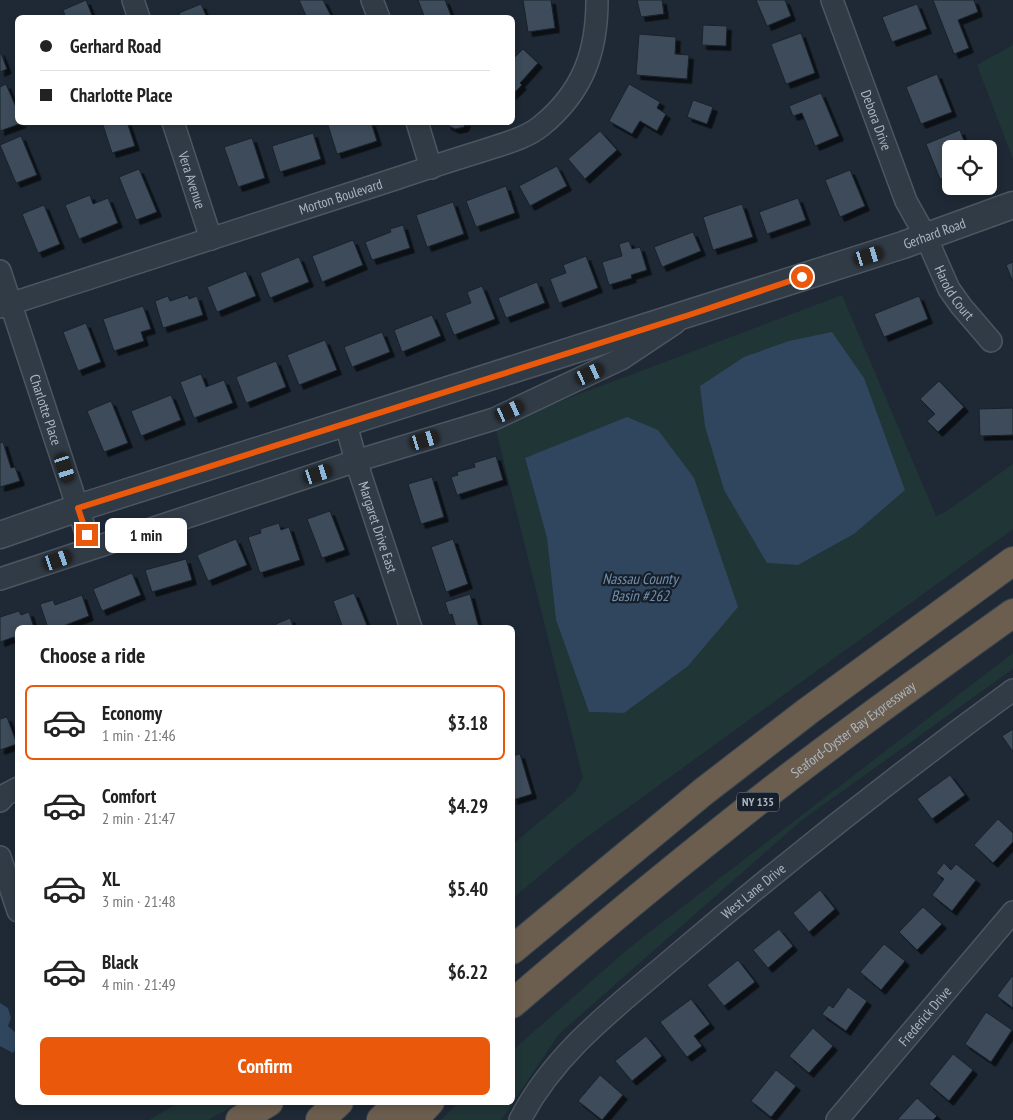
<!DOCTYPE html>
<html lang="en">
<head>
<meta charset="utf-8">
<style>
  body { margin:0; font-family:"PT Sans Narrow",sans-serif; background:#f2f2f2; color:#222; height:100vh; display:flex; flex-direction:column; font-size:19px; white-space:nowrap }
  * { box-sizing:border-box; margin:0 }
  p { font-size:16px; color:#767676 }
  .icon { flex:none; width:28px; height:28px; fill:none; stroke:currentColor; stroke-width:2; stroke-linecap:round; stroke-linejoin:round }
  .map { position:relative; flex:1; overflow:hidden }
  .sheet { position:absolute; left:15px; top:625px; width:500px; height:480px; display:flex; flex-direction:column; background:#fff; border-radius:8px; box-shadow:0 2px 8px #0003 }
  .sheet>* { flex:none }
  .hud { position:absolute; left:15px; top:15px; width:500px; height:110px; border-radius:8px; box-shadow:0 2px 8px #0003; display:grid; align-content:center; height:110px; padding:0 25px; background:#fff }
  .controls { position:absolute; left:942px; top:140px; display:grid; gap:10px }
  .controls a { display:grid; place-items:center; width:55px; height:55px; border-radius:8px; background:#fff; box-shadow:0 2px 8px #0003; font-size:25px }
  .end { position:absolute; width:22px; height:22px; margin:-11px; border:6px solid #ea580c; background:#fff; box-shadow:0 0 0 2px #fff }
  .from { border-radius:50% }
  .bubble { position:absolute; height:35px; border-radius:8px; background:#fff; box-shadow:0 2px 8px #0003; font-size:16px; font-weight:700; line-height:35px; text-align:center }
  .car { position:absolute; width:15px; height:30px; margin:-15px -8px; border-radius:6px; box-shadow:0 0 4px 1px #0007; background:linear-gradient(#222 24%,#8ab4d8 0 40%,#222 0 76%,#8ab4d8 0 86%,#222 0) }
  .hud b { display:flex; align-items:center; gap:18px; height:48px; font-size:19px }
  .hud b+b { border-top:1px solid #e0e0e0 }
  .hud i { width:12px; height:12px; background:#222 }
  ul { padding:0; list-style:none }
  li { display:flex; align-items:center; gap:15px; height:75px; margin:0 10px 8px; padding:0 15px; border:2px solid transparent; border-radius:8px }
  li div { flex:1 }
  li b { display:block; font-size:19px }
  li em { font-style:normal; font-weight:700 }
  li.on { border-color:#ea580c }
  li>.icon { width:45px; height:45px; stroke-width:1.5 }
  h2 { padding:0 25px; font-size:22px; line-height:60px }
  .cta { display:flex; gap:10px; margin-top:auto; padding:10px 25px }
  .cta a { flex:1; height:58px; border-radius:8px; background:#ea580c; color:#fff; font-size:20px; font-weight:700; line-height:58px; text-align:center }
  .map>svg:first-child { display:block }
  .green { fill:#203536; fill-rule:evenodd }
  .water { fill:#30465e }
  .building { fill:#3e4c5a; stroke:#19222c; filter:url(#shadow) }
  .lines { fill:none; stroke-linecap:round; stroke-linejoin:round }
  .minor-casing { stroke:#4c5661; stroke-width:24 }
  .tertiary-casing { stroke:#4c5661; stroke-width:29 }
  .motorway-casing { stroke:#3c4650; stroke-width:30 }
  .minor { stroke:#313b46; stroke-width:21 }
  .tertiary { stroke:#313b46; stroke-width:26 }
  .motorway { stroke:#6c5e4e; stroke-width:28 }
  .route { stroke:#ea580c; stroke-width:6 }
  .labels { text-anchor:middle; stroke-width:4.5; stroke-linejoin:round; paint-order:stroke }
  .shield { fill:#17202a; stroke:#7e8995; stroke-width:1 }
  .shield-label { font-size:12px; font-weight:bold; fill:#aab6c3 }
  .street-label { font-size:14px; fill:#aab6c3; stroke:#17202a }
  .water-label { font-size:15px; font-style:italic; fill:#718eae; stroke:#17202a }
</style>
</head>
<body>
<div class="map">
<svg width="1013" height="1120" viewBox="0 0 1013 1120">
  <defs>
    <filter id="shadow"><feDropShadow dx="4.5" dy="4.5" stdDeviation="0" flood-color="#0009"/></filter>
  </defs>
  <rect width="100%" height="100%" fill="#1e2935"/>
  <g class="green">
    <polygon points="1013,45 1013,159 977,65"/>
    <path d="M 842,295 L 936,516 L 947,511 L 1013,464 L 1013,529 L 579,843 L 513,898 L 513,844 L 574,793 L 583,778 L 495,426 ZM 525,459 L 624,713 L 589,712 L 556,620 L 547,538 ZM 854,534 L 798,565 L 767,563 Z"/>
    <polygon points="1013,653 1013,669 802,820 559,1034 501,1120 441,1120 458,1103 512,1102 513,1050 629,948"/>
    <polygon points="179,1103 179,1102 238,1103 208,1120 149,1120"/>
  </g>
  <g class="water">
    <polygon points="832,332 864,378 905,490 854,534 798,565 767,563 724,490 705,426 700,386 744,357 789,341"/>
    <polygon points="627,417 658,430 694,478 738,607 688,666 624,713 589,712 556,620 547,538 525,458"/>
    <polygon points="0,1003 8,1008 11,1018 8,1026 17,1034 17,1048 13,1053 0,1046"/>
  </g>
  <g class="building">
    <polygon points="86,0 93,18 66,18 63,10"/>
    <polygon points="299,0 323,0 332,18 307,18"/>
    <polygon points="418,0 445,0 452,18 425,18"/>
    <polygon points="523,0 551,0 555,28 528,32"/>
    <polygon points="637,0 662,0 664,14 641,17"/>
    <polygon points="756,0 785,0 791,16 767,26"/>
    <polygon points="933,0 974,0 978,12 958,20 969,48 954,54"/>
    <polygon points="201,4 207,18 181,18 179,13"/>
    <polygon points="917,4 927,29 892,42 882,17"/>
    <polygon points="703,25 727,26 726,46 702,45"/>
    <polygon points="801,33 815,73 786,84 771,44"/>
    <polygon points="639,34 676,37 675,54 689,55 687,79 636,75"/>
    <polygon points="523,49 538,63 520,83 522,85 512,95 512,60"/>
    <polygon points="0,51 7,69 0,72"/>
    <polygon points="937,74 952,112 921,124 906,87"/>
    <polygon points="6,84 18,112 18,122 22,123 0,131 0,87"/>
    <polygon points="629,84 660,102 657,108 666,114 657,131 640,121 632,134 609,121"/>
    <polygon points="821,93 839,136 815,146 802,113 793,116 789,106"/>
    <polygon points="693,100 713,107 707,124 687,117"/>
    <polygon points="102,122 127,122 135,146 112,153"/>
    <polygon points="327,122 371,122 377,141 337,154"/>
    <polygon points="446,122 466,122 464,127 455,129 447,125"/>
    <polygon points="960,130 967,149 951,149 951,174 940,179 926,144"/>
    <polygon points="600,131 617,150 585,179 568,159"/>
    <polygon points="313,133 321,159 280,172 272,146"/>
    <polygon points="21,136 37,175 16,183 0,145"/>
    <polygon points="252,138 265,178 238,187 224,147"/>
    <polygon points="557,166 567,186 530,206 519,186"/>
    <polygon points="139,169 157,212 136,220 119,177"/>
    <polygon points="850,170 865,206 840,217 825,180"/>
    <polygon points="506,186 515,213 476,227 466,201"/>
    <polygon points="90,195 93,204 108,198 118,223 79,239 65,205"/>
    <polygon points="798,198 806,220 767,234 759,212"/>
    <polygon points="453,202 464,234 427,247 416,215"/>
    <polygon points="742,204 753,237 713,250 703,217"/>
    <polygon points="44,205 60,244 38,253 22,214"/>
    <polygon points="403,225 410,248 372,260 365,242 391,232 390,229"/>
    <polygon points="693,232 701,251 662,267 654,247"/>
    <polygon points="353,240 363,265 322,282 312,256"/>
    <polygon points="629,241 632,249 640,247 647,270 631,275 632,278 609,285 602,262 622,256 619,244"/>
    <polygon points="586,256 598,288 559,303 550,279 566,273 563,265"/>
    <polygon points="299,257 309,282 270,298 260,273"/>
    <polygon points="1013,262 1013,282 1006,265"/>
    <polygon points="246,271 256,296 217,312 207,287"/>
    <polygon points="537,282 545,303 506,318 498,298"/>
    <polygon points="482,286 495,319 454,335 445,313 471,303 467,292"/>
    <polygon points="188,295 189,299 197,296 203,315 163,328 155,301 168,296 170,301"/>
    <polygon points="919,296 928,319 884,337 874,314"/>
    <polygon points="143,306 151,329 141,332 144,341 114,351 103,319"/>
    <polygon points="432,315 441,336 402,352 394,330"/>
    <polygon points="86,323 101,362 78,371 63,332"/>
    <polygon points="382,332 390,352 352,367 344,347"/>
    <polygon points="325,340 337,370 299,385 287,355"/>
    <polygon points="276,361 286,387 246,403 236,377"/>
    <polygon points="201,374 206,387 224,380 233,403 194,418 180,382"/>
    <polygon points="939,381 964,407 938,432 927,421 935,414 920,399"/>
    <polygon points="171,395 181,420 141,436 131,411"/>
    <polygon points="111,401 128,443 104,452 87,411"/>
    <polygon points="1013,408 1013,435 980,436 979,409"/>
    <polygon points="3,442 11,468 15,467 20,481 0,487 0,443"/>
    <polygon points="496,456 503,480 457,495 451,477 458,475 457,472 475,467 474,463"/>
    <polygon points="432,477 444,517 421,524 408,484"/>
    <polygon points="330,511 345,550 322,558 307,519"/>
    <polygon points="279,523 281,530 289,527 300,560 260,573 248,537 261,533 260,529"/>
    <polygon points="236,539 247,565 208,581 197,555"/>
    <polygon points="453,539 468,584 446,592 431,547"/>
    <polygon points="186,559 192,580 152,592 145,570"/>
    <polygon points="132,573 141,595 102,611 93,589"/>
    <polygon points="354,593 368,628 343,628 333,601"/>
    <polygon points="470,594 479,628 456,628 452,614 449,615 445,602"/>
    <polygon points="82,595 89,616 58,628 48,628 40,604 53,600 55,605"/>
    <polygon points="19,611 21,615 29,612 34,628 18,628 18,647 14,637 0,642 0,617"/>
    <polygon points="290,618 294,628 277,628 276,624"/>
    <polygon points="7,717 17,744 0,750 0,719"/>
    <polygon points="1013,729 1013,752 1002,736"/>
    <polygon points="520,754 532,794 513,800 512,756"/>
    <polygon points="950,775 965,795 932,819 917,799"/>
    <polygon points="998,819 1013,833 1013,842 993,863 974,845"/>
    <polygon points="944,863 951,870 956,864 976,880 952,911 932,895 944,879 936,873"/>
    <polygon points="820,890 835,909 809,932 793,913"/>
    <polygon points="923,907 942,924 917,950 899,932"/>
    <polygon points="779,929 793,946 768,968 753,950"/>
    <polygon points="884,944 905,961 881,990 860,972"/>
    <polygon points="738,960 755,982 724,1006 707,985"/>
    <polygon points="1013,975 1013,1008 997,996"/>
    <polygon points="848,987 867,1001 846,1031 822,1014 829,1005 833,1008"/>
    <polygon points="691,999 710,1024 694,1036 702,1046 687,1057 660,1022"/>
    <polygon points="986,1012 1012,1030 991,1062 965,1044"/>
    <polygon points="813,1028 833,1046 809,1073 789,1056"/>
    <polygon points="646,1036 662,1056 632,1081 615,1061"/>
    <polygon points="953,1054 973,1070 949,1101 929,1084"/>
    <polygon points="776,1070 796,1086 771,1117 751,1101"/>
    <polygon points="600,1075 623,1095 602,1120 578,1101"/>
    <polygon points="917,1098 937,1116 933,1120 897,1120"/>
  </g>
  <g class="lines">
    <g class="minor-casing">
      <g id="minor">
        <polyline points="133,0 139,18"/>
        <polyline points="372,0 379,18"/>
        <path id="s1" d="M 832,0 L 906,201 L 926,237 L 949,289 L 961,306 L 991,341"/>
        <path id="s2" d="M 173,122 L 211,239"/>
        <polyline points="417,122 431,168"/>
        <path id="s3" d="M 0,271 L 91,548"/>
        <path id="s4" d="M 0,307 C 131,265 262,222 392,180 C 422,170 452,160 482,151 C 502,144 525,139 541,126 C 583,92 597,52 597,0"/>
        <path id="s5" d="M 346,424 L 356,461 L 411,628"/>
        <polyline points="0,579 356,461 494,419 621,359 675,323"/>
        <polyline points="0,801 5,795 18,788"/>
        <polyline points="0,857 18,911"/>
        <path id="s6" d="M 520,1120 C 555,1051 620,1004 678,954 C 786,862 898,774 1013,690"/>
        <path id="s7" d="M 837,1120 L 1013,912"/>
      </g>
    </g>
    <g class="tertiary-casing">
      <g id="tertiary">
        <path id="s8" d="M 0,535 L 78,508 L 903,245 L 1013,205"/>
      </g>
    </g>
    <g class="motorway-casing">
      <g id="motorway">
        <polyline points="512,950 703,792 808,711 1013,561"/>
        <path id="s9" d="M 512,1004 C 583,943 655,883 728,825 C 820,751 917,682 1013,613"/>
        <polyline points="240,1120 269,1102"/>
        <polyline points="320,1120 339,1102"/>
        <polyline points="381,1120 400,1102"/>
        <polyline points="413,1120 430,1102"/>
      </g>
    </g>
    <use href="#minor" class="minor"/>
    <use href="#tertiary" class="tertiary"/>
    <use href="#motorway" class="motorway"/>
  </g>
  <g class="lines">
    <polyline class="route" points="87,535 78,508 689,315 802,277"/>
  </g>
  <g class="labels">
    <rect class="shield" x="737" y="792.5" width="42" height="19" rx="4"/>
    <g class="shield-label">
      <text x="758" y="806">NY 135</text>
    </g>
    <g class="street-label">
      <text dy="5" stroke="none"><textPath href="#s1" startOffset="128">Debora Drive</textPath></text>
      <text dy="5" stroke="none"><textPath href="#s2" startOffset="61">Vera Avenue</textPath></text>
      <text dy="5" stroke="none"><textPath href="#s4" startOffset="358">Morton Boulevard</textPath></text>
      <text dy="5" stroke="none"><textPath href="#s8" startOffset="982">Gerhard Road</textPath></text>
      <text dy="5" stroke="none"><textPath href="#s1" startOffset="318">Harold Court</textPath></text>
      <text dy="5" stroke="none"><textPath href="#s3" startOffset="146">Charlotte Place</textPath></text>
      <text dy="5" stroke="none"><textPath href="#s5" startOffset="108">Margaret Drive East</textPath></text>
      <text dy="5" stroke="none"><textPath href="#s9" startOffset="438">Seaford-Oyster Bay Expressway</textPath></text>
      <text dy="5" stroke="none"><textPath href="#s6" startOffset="329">West Lane Drive</textPath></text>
      <text dy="5" stroke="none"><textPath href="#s7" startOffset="136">Frederick Drive</textPath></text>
    </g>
    <g class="water-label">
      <text x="640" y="584">Nassau County<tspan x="640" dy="17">Basin #262</tspan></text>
    </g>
  </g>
</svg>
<div class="controls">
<a><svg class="icon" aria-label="locate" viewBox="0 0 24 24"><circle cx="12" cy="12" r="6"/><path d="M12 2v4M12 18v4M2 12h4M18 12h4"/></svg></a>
</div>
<i class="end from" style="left:802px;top:277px"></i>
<i class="end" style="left:87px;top:535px"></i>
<div class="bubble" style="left:105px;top:518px;width:82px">1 min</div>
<i class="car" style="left:869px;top:256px;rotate:73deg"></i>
<i class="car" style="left:590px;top:374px;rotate:65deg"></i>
<i class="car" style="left:510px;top:411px;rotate:65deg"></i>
<i class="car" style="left:425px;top:440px;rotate:73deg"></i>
<i class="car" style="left:65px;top:468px;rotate:162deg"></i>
<i class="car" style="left:318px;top:474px;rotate:72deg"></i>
<i class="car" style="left:58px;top:560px;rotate:71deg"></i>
<div class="hud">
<b><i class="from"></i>Gerhard Road</b>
<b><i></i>Charlotte Place</b>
</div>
<section class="sheet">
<h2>Choose a ride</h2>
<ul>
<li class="on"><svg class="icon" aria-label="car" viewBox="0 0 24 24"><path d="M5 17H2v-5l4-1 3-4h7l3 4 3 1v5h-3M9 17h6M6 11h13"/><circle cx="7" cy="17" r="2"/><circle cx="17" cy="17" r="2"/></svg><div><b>Economy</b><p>1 min · 21:46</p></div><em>$3.18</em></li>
<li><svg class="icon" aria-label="car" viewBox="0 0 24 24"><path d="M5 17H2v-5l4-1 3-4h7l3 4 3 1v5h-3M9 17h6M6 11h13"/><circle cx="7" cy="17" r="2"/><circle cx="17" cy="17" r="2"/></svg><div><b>Comfort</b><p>2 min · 21:47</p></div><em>$4.29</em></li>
<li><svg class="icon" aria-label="car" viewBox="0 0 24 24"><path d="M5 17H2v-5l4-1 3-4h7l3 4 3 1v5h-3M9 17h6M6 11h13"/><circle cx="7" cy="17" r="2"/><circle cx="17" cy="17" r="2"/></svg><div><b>XL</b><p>3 min · 21:48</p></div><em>$5.40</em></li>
<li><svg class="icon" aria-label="car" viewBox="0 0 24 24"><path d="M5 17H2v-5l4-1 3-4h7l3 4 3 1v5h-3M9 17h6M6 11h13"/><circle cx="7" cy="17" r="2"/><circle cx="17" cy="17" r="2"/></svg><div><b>Black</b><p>4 min · 21:49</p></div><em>$6.22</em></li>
</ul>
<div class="cta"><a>Confirm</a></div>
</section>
</div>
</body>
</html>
